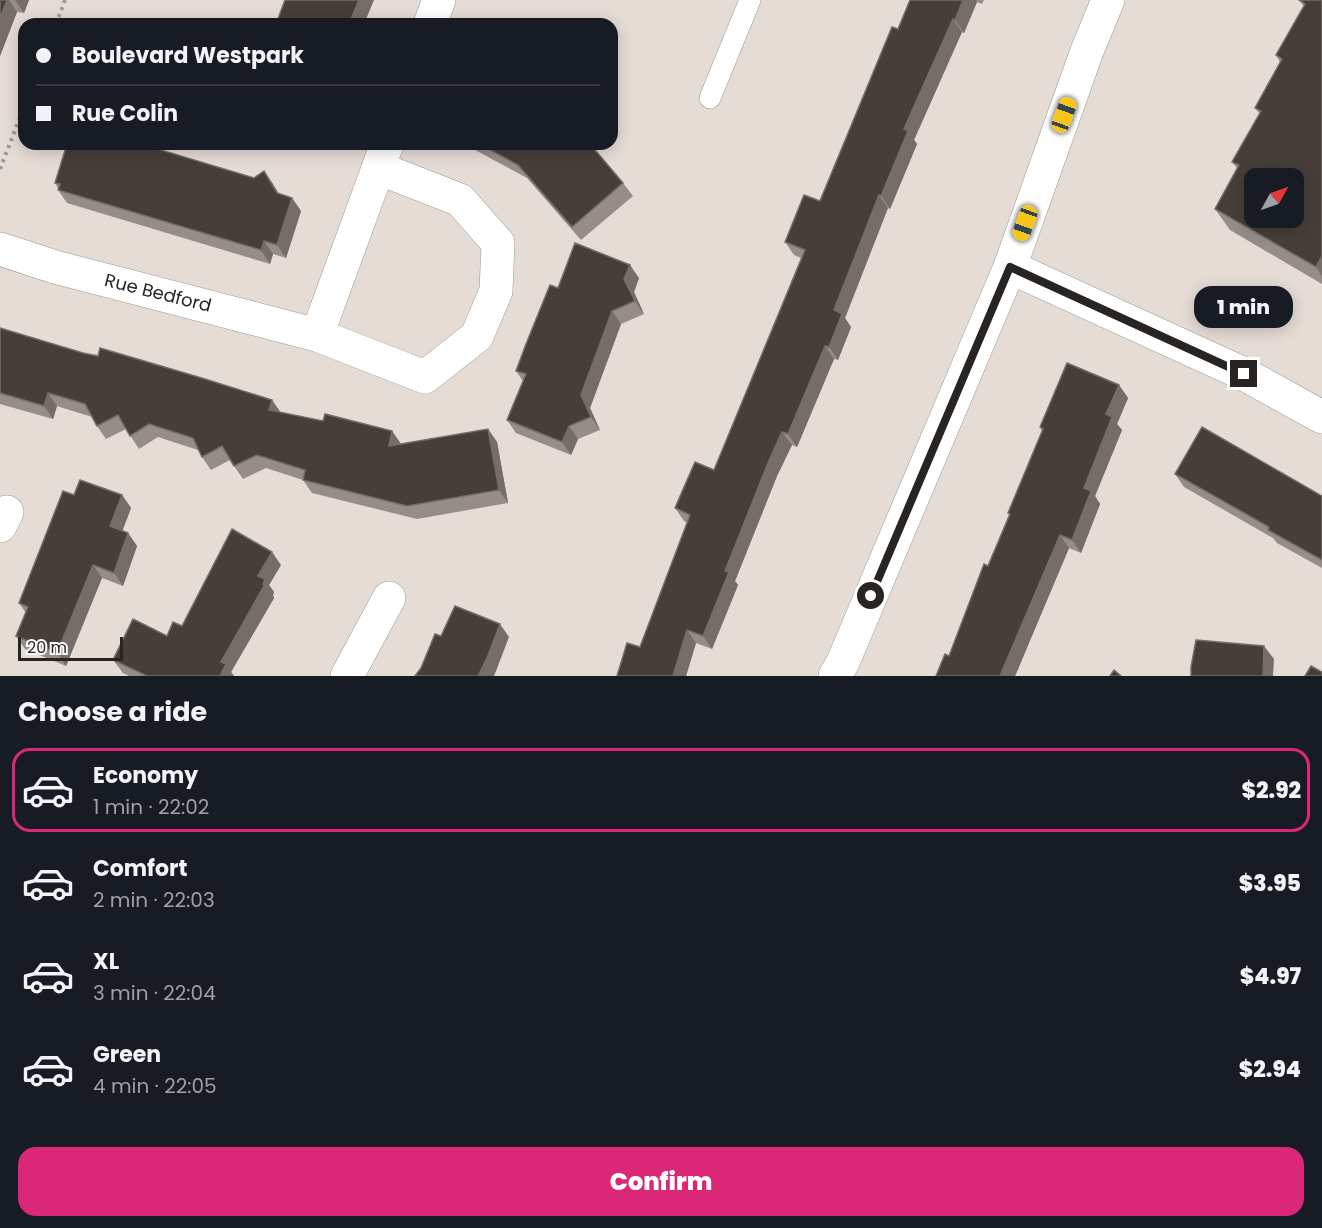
<!DOCTYPE html>
<html lang="en">
<head>
<meta charset="utf-8">
<style>
  body { margin:0; font-family:Poppins,sans-serif; background:#20242c; color:#f1f3f6; height:100vh; display:flex; flex-direction:column; font-size:22px; white-space:nowrap }
  * { box-sizing:border-box; margin:0 }
  p { font-size:20px; color:#9ea1a6 }
  .icon { flex:none; width:33px; height:33px; fill:none; stroke:currentColor; stroke-width:2; stroke-linecap:round; stroke-linejoin:round }
  .map { position:relative; height:676px; overflow:hidden }
  .drawer { display:flex; flex-direction:column; background:#171b24; flex:1 }
  .drawer>* { flex:none }
  .guide { position:absolute; left:18px; top:18px; width:600px; height:132px; border-radius:18px; box-shadow:0 3px 15px #0003; display:grid; align-content:center; height:132px; padding:0 18px; background:#171b24 }
  .needle { width:39px; rotate:50deg }
  .controls { position:absolute; left:1244px; top:168px; display:grid; gap:12px }
  .controls a { display:grid; place-items:center; width:60px; height:60px; border-radius:12px; background:#171b24; box-shadow:0 3px 15px #0003; font-size:30px }
  .scale { position:absolute; left:18px; bottom:15px; width:105px; box-sizing:border-box; padding-left:6px; border:3px solid #272422; border-top:0; font-size:16px; line-height:21px; white-space:nowrap; color:#272422; -webkit-text-stroke:4px #fff; paint-order:stroke }
  .end { position:absolute; width:27px; height:27px; margin:-14px; border:8px solid #272422; background:#fff; box-shadow:0 0 0 3px #fff }
  .from { border-radius:50% }
  .bubble { position:absolute; height:42px; border-radius:18px; background:#171b24; box-shadow:0 3px 15px #0003; font-size:20px; font-weight:800; line-height:42px; text-align:center }
  .car { position:absolute; width:18px; height:36px; margin:-18px -9px; border-radius:8px; box-shadow:0 0 4px 2px #0007; background:linear-gradient(#f5c518 24%,#345 0 40%,#f5c518 0 76%,#345 0 86%,#f5c518 0) }
  .guide b { display:flex; align-items:center; gap:21px; height:57px; font-size:22px }
  .guide b+b { border-top:2px solid #363941 }
  .guide i { width:15px; height:15px; background:#f1f3f6 }
  ul { padding:0; list-style:none }
  li { display:flex; align-items:center; gap:18px; height:84px; margin:0 12px 9px; padding:0 6px; border:3px solid transparent; border-radius:18px }
  li div { flex:1 }
  li b { display:block; font-size:22px }
  li em { font-style:normal; font-weight:800 }
  li.current { border-color:#db2777 }
  li>.icon { width:54px; height:54px; stroke-width:1.5 }
  h2 { padding:0 18px; font-size:27px; line-height:72px }
  .button { display:flex; gap:12px; margin-top:auto; padding:12px 18px }
  .button a { flex:1; height:69px; border-radius:18px; background:#db2777; color:#fff; font-size:24px; font-weight:800; line-height:69px; text-align:center }
  .map>svg:first-child { display:block }
  .lines { fill:none; stroke-linecap:round; stroke-linejoin:round }
  .lane-casing { stroke:#9e9690; stroke-width:22 }
  .street-casing { stroke:#9e9690; stroke-width:34 }
  .secondary-casing { stroke:#9e9690; stroke-width:34 }
  .path { stroke:#9e9792; stroke-width:4; stroke-dasharray:3 4.5; stroke-linecap:butt }
  .lane { stroke:#fff; stroke-width:21 }
  .street { stroke:#fff; stroke-width:33 }
  .secondary { stroke:#fff; stroke-width:33 }
  .wall { fill:#968d88 }
  .shaded-wall { fill:#766d68 }
  .building { fill:#463e39; stroke:#766d68; stroke-width:1.5; fill-rule:evenodd }
  .route { stroke:#272422; stroke-width:8 }
  .labels { text-anchor:middle; stroke-width:6; stroke-linejoin:round; paint-order:stroke }
  .street-label { font-size:18px; fill:#272422; stroke:#fff }
</style>
</head>
<body>
<div class="map">
<svg width="1322" height="676" viewBox="0 0 1322 676">
  <rect width="100%" height="100%" fill="#e6dcd6"/>
  <g class="lines">
    <g class="lane-casing">
      <polyline id="lane" points="710,98 750,0"/>
    </g>
    <g class="street-casing">
      <g id="street">
        <polyline points="430,24 439,0"/>
        <polyline points="0,249 55,267 317,335 387,144"/>
        <polyline points="1010,267 1244,374 1322,417"/>
        <polyline points="317,335 425,377 477,336 496,291 498,243 460,200 378,168"/>
        <polyline points="0,526 7,512"/>
        <polyline points="347,676 389,598"/>
      </g>
    </g>
    <g class="secondary-casing">
      <polyline id="secondary" points="835,676 843,662 1010,267 1087,51 1108,0"/>
    </g>
    <g class="path">
      <polyline points="56,24 65,0"/>
      <polyline points="0,169 24,107"/>
    </g>
    <use href="#lane" class="lane"/>
    <use href="#street" class="street"/>
    <use href="#secondary" class="secondary"/>
  </g>
  <g class="wall">
    <polygon points="0,0 29,0 24,13 17,12 0,56"/>
    <polygon points="910,0 984,0 982,4 977,2 964,33 962,32 914,140 917,144 890,209 888,208 845,318 851,327 838,360 834,359 797,447 792,445 777,476 735,581 738,585 712,649 696,643 686,676 617,676 640,647 687,523 684,521 675,508 714,470 801,258 794,255 785,242 820,201 898,29"/>
    <polygon points="1299,0 1322,0 1322,284 1230,230 1215,209 1237,168 1232,162 1260,114 1255,108 1280,62 1276,55 1304,6"/>
    <polygon points="304,144 315,144 314,148"/>
    <polygon points="464,144 590,144 623,183 633,196 581,240 527,178"/>
    <polygon points="264,171 279,194 292,198 301,211 286,258 273,254 270,264 67,203 58,190 58,188 55,183 254,178"/>
    <polygon points="639,278 634,292 644,314 621,324 590,408 600,430 578,439 571,455 516,433 507,420 523,381 516,371 558,288"/>
    <polygon points="0,328 83,353 272,400 280,412 323,421 392,431 401,444 488,429 497,442 508,503 417,519 312,493 303,480 266,468 243,479 230,460 211,470 202,457 198,450 158,437 139,449 126,429 106,439 97,426 92,417 57,406 53,419 0,404"/>
    <polygon points="1119,385 1128,398 1117,424 1122,430 1095,496 1100,504 1081,553 1069,548 1015,676 936,676 949,656 1009,515 1008,513 1042,431 1040,427"/>
    <polygon points="1175,474 1322,496 1322,568 1277,543 1273,538 1184,487"/>
    <polygon points="74,495 122,495 131,508 122,531 128,533 137,546 123,586 102,578 66,666 25,649 16,636 26,613 19,603"/>
    <polygon points="281,565 269,585 274,592 273,595 274,598 231,672 234,676 129,676 123,673 113,660 167,636"/>
  </g>
  <g class="shaded-wall">
    <polygon points="7,0 9,0 17,12 0,56 0,18"/>
    <polygon points="15,0 29,0 24,13"/>
    <polygon points="359,0 374,0 364,24 349,24"/>
    <polygon points="963,0 976,0 977,2 964,33 955,20"/>
    <polygon points="953,19 962,32 914,140 917,144 890,209 881,196 904,129"/>
    <polygon points="264,171 273,184 286,206 277,193"/>
    <polygon points="879,195 888,208 845,318 851,327 838,360 829,347 834,310"/>
    <polygon points="292,198 301,211 286,258 277,245"/>
    <polygon points="264,241 273,254 270,264 261,250"/>
    <polygon points="1322,256 1322,276 1316,267"/>
    <polygon points="630,265 639,278 634,292 644,314 635,301 624,279"/>
    <polygon points="612,311 621,324 590,408 600,430 591,417 581,395"/>
    <polygon points="825,346 834,359 797,447 788,434"/>
    <polygon points="1119,385 1128,398 1117,424 1122,430 1095,496 1100,504 1081,553 1072,540 1084,488 1106,414"/>
    <polygon points="48,393 57,406 53,419 44,406"/>
    <polygon points="272,400 281,413 269,410"/>
    <polygon points="569,426 578,439 571,455 562,442"/>
    <polygon points="488,429 497,442 508,503 499,490"/>
    <polygon points="392,431 401,444 389,446"/>
    <polygon points="782,432 792,445 777,476 735,581 738,585 712,649 703,636 725,571 768,463"/>
    <polygon points="122,495 131,508 119,540 110,526"/>
    <polygon points="128,533 137,546 123,586 114,573"/>
    <polygon points="1060,535 1069,548 1015,676 1000,676"/>
    <polygon points="272,552 281,565 269,585 274,592 273,595 274,598 231,672 234,676 220,676 221,662 263,584 258,576"/>
    <polygon points="93,565 102,578 66,666 57,653"/>
    <polygon points="500,624 509,637 496,671 494,676 478,676"/>
    <polygon points="687,630 696,643 686,676 673,676"/>
    <polygon points="1264,646 1274,659 1273,676 1263,676"/>
  </g>
  <g class="building">
    <polygon points="0,0 7,0 0,18"/>
    <polygon points="285,0 359,0 349,24 276,24"/>
    <polygon points="910,0 963,0 955,20 953,19 904,129 908,131 881,196 879,195 834,310 842,314 829,347 825,346 788,434 782,432 768,463 725,571 729,572 703,636 687,630 673,676 617,676 627,643 640,647 690,515 675,508 695,462 714,470 805,250 785,242 804,195 820,201 892,27 898,29"/>
    <path d="M 1299,0 L 1322,0 L 1322,256 L 1316,267 L 1215,209 L 1239,165 L 1232,162 L 1261,111 L 1255,108 L 1282,59 L 1276,55 L 1305,4 ZM 1254,178 L 1293,178 L 1293,218 L 1254,218 Z"/>
    <polygon points="67,144 141,144 254,178 264,171 277,193 292,198 277,245 264,241 261,250 58,190 60,184 55,183"/>
    <polygon points="479,144 590,144 623,183 572,227 518,165"/>
    <polygon points="575,243 630,265 624,279 635,301 612,311 581,395 591,417 569,426 562,442 507,420 526,374 516,371 526,344 550,285 558,288"/>
    <polygon points="0,328 83,353 98,356 100,348 205,379 272,400 269,410 323,421 325,414 392,431 389,446 488,429 499,490 407,506 303,480 305,470 257,455 234,466 222,446 202,457 193,438 149,424 130,436 118,415 97,426 85,404 48,393 44,406 0,393"/>
    <polygon points="1067,363 1119,385 1106,414 1112,417 1084,488 1091,491 1072,540 1060,535 1000,676 936,676 945,654 949,656 984,564 988,566 1010,514 1008,513 1043,429 1040,427"/>
    <polygon points="1202,427 1322,496 1322,560 1268,530 1269,527 1175,474"/>
    <polygon points="80,480 122,495 110,526 128,533 114,573 93,565 57,653 16,636 28,607 19,603 63,491 74,495"/>
    <polygon points="232,529 272,552 258,576 265,579 263,584 265,584 221,662 226,664 220,676 147,676 113,660 133,619 167,636 173,622 182,626"/>
    <polygon points="455,606 500,624 487,658 478,676 415,676 421,668 435,634 441,636"/>
    <polygon points="1196,640 1264,646 1263,676 1191,676 1191,667"/>
    <polygon points="1311,666 1322,672 1322,676 1305,676"/>
    <polygon points="1114,670 1121,676 1110,676"/>
  </g>
  <g class="lines">
    <polyline class="route" points="871,596 1010,267 1244,374"/>
  </g>
  <g class="labels">
    <g class="street-label">
      <text transform="translate(158 293) rotate(14)" y="6">Rue Bedford</text>
    </g>
  </g>
</svg>
<div class="controls">
<a><svg class="needle" viewBox="-14 -14 28 28"><path d="M0-13l5 13h-10z" fill="#e53935"/><path d="M0 13l5-13h-10z" fill="#9ea1a6"/></svg></a>
</div>
<div class="scale">20 m</div>
<i class="end from" style="left:871px;top:596px"></i>
<i class="end" style="left:1244px;top:374px"></i>
<div class="bubble" style="left:1194px;top:286px;width:99px">1 min</div>
<i class="car" style="left:1064px;top:115px;rotate:20deg"></i>
<i class="car" style="left:1025px;top:223px;rotate:200deg"></i>
<div class="guide">
<b><i class="from"></i>Boulevard Westpark</b>
<b><i></i>Rue Colin</b>
</div>
</div>
<section class="drawer">
<h2>Choose a ride</h2>
<ul>
<li class="current"><svg class="icon" aria-label="car" viewBox="0 0 24 24"><path d="M5 17H2v-5l4-1 3-4h7l3 4 3 1v5h-3M9 17h6M6 11h13"/><circle cx="7" cy="17" r="2"/><circle cx="17" cy="17" r="2"/></svg><div><b>Economy</b><p>1 min · 22:02</p></div><em>$2.92</em></li>
<li><svg class="icon" aria-label="car" viewBox="0 0 24 24"><path d="M5 17H2v-5l4-1 3-4h7l3 4 3 1v5h-3M9 17h6M6 11h13"/><circle cx="7" cy="17" r="2"/><circle cx="17" cy="17" r="2"/></svg><div><b>Comfort</b><p>2 min · 22:03</p></div><em>$3.95</em></li>
<li><svg class="icon" aria-label="car" viewBox="0 0 24 24"><path d="M5 17H2v-5l4-1 3-4h7l3 4 3 1v5h-3M9 17h6M6 11h13"/><circle cx="7" cy="17" r="2"/><circle cx="17" cy="17" r="2"/></svg><div><b>XL</b><p>3 min · 22:04</p></div><em>$4.97</em></li>
<li><svg class="icon" aria-label="car" viewBox="0 0 24 24"><path d="M5 17H2v-5l4-1 3-4h7l3 4 3 1v5h-3M9 17h6M6 11h13"/><circle cx="7" cy="17" r="2"/><circle cx="17" cy="17" r="2"/></svg><div><b>Green</b><p>4 min · 22:05</p></div><em>$2.94</em></li>
</ul>
<div class="button"><a>Confirm</a></div>
</section>
</body>
</html>
